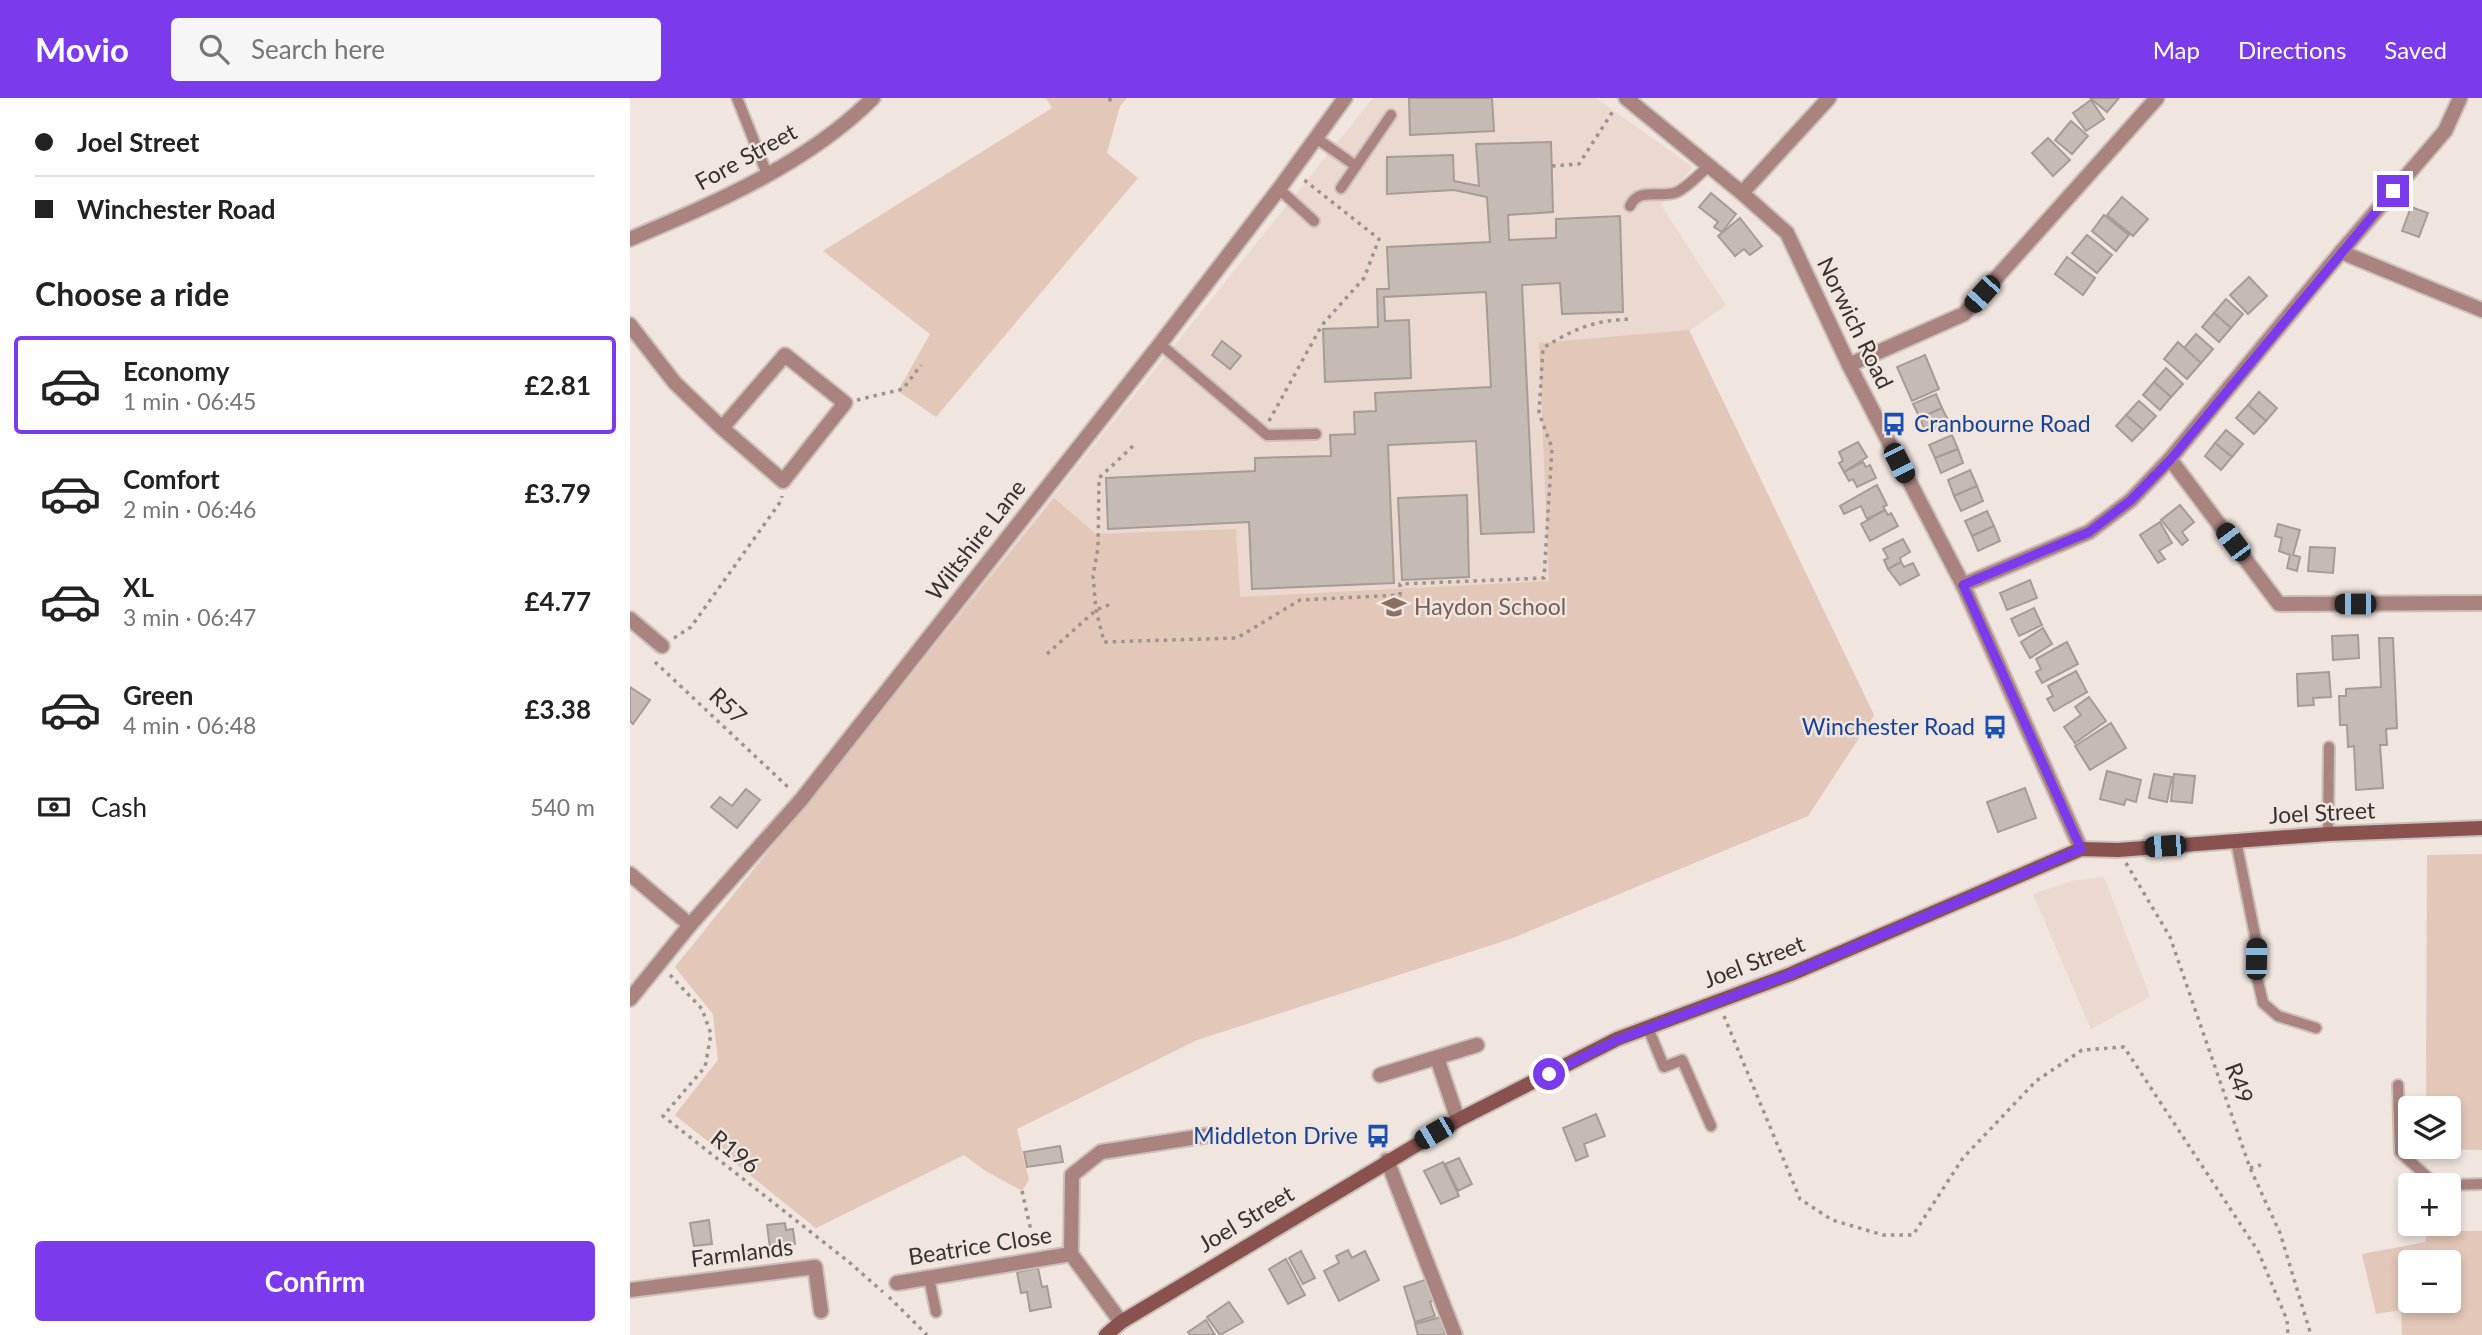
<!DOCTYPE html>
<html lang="en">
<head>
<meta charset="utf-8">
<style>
  body { margin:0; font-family:Lato,sans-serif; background:#f6f6f6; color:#222; height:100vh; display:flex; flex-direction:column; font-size:26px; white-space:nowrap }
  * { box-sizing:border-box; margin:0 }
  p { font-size:23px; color:#767676 }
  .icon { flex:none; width:38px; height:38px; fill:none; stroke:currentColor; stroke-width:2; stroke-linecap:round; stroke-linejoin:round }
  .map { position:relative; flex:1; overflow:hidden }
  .side { display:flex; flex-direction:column; background:#fff; width:630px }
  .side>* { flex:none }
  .guide { display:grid; align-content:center; height:154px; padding:0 35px; background:#fff }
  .buttons { position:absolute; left:1768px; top:998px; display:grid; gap:14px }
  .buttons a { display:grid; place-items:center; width:63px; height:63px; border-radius:7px; background:#fff; box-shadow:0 4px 10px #0003; font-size:35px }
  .end { position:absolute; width:32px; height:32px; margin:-16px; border:9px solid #7c3aed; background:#fff; box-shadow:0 0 0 4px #fff }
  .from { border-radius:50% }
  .car { position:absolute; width:21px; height:42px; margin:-21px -10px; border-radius:9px; box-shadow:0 0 5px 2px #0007; background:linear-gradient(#222 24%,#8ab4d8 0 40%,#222 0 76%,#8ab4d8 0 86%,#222 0) }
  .guide b { display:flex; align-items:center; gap:24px; height:66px; font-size:26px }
  .guide b+b { border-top:2px solid #e0e0e0 }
  .guide i { width:18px; height:18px; background:#222 }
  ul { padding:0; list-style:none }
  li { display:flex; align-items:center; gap:21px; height:98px; margin:0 14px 10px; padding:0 21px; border:4px solid transparent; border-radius:7px }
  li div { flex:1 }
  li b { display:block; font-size:26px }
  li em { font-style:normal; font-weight:700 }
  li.active { border-color:#7c3aed }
  li>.icon { width:63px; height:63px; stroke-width:1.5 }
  h2 { padding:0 35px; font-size:32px; line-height:84px }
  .pay { display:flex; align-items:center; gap:18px; height:77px; padding:0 35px; font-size:26px }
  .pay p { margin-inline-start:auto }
  .action { display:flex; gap:14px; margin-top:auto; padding:14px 35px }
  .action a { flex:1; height:80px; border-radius:7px; background:#7c3aed; color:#fff; font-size:28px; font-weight:700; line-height:80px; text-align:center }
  header { display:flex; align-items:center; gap:42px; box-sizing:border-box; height:98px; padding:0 35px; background:#7c3aed; color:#fff }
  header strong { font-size:33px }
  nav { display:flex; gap:38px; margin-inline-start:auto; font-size:24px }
  .search { width:490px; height:63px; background:#f6f6f6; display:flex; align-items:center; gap:18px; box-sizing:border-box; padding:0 24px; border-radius:7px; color:#767676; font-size:26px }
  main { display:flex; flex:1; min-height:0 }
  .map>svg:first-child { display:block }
  .built { fill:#ebd8cf }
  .green { fill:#e3c7b9; fill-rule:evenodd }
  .building { fill:#c5bab4; stroke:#a69b96; stroke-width:2 }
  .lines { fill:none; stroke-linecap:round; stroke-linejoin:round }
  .service-casing { stroke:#cbc1bc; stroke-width:14 }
  .minor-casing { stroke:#cbc1bc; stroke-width:18 }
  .secondary-casing { stroke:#cbc1bc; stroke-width:18 }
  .path { stroke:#9a938e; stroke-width:3.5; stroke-dasharray:3.5 5; stroke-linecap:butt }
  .service { stroke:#aa837f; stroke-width:10 }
  .minor { stroke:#aa837f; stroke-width:14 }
  .secondary { stroke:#8a524f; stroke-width:14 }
  .route { stroke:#7c3aed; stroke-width:9 }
  .labels { text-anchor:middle; stroke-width:5; stroke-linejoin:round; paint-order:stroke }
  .street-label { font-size:23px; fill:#36322f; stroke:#f0e5df }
  .transit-label { font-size:23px; fill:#164399; stroke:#f0e5df; text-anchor:end }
  .education-label { font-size:23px; fill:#785e54; stroke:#f0e5df; text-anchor:start }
</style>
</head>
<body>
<header>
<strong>Movio</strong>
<div class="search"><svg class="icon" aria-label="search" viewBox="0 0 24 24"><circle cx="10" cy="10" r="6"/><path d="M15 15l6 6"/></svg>Search here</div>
<nav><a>Map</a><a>Directions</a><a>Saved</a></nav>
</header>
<main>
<section class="side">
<div class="guide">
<b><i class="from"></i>Joel Street</b>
<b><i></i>Winchester Road</b>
</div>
<h2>Choose a ride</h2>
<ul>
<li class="active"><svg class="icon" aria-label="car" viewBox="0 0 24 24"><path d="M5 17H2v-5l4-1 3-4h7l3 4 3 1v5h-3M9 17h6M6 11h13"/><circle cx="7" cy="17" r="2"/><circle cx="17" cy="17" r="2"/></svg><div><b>Economy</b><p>1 min · 06:45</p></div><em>£2.81</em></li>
<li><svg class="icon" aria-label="car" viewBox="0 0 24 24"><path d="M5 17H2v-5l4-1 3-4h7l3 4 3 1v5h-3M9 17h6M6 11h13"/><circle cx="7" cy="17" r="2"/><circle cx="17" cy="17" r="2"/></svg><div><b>Comfort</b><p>2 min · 06:46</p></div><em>£3.79</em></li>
<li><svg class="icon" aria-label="car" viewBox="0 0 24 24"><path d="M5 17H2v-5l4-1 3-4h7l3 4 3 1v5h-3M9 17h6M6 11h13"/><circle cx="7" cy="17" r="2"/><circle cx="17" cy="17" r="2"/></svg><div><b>XL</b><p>3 min · 06:47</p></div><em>£4.77</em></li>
<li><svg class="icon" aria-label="car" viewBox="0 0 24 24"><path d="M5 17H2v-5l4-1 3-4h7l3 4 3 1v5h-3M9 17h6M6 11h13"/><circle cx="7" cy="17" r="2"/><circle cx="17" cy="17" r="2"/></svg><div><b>Green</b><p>4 min · 06:48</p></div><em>£3.38</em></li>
</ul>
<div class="pay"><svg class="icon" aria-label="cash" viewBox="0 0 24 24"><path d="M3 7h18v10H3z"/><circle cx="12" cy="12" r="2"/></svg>Cash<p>540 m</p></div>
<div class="action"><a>Confirm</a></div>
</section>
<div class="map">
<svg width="1852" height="1237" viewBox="0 0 1852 1237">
  <rect width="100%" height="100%" fill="#f0e5df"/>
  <g class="built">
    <polygon points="743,0 966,0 1063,69 1031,107 1096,207 1059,233 1244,617 1178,718 880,841 567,942 186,1130 45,1017 88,962 83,916 45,869"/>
    <polygon points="1474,779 1520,899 1461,931 1403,796 1441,783"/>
  </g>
  <g class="green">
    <polygon points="416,0 497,0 490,8 477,55 508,80 306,319 268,293 300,236 193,153 422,10"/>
    <polygon points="1059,232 1244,617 1178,718 880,841 567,942 387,1031 399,1082 392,1093 354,1072 334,1057 186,1130 45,1017 88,962 83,916 45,869 424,400 466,436 606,431 610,499 919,483 909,245"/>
    <polygon points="1852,756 1852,1052 1796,1051 1796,1048 1818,1048 1818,1010 1796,1010 1797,757"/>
    <path d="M 1818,1133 L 1852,1133 L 1852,1237 L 1772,1237 L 1771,1212 L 1746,1216 L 1732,1156 L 1795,1144 L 1798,1135 ZM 1780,1164 L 1818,1164 L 1818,1202 L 1780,1202 Z"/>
  </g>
  <g class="building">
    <polygon points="779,0 862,0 864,33 780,37"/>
    <polygon points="1460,0 1489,0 1477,14"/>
    <polygon points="1461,2 1474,21 1456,33 1443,15"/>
    <polygon points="1441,23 1458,38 1442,56 1425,42"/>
    <polygon points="1418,40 1440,62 1423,78 1402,55"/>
    <polygon points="921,44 923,114 878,117 879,142 926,140 926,121 990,118 993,214 932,216 930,185 892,187 904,434 851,436 846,343 758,347 764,485 622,491 619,424 478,431 476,380 625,373 625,360 701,358 700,337 725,336 724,314 746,313 745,295 861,289 856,194 754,199 755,223 779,222 781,280 695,284 693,231 748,229 747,191 759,191 757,149 860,144 857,99 824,92 757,96 757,59 823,57 824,83 849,88 846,46"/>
    <polygon points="1081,95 1106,116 1092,134 1084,129 1088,124 1069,109"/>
    <polygon points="1492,99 1518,121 1503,138 1477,117"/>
    <polygon points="1781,109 1798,115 1789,139 1772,133"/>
    <polygon points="1474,117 1499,137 1486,153 1462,133"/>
    <polygon points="1110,120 1132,148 1120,157 1114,151 1105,158 1088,138"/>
    <polygon points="1457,137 1482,157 1467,175 1442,155"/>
    <polygon points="1437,159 1465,180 1453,197 1425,176"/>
    <polygon points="1619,179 1637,198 1618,216 1600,197"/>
    <polygon points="1596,201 1613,216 1601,230 1584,215"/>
    <polygon points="1584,215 1601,230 1589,244 1572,229"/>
    <polygon points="1566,236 1583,251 1571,265 1554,250"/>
    <polygon points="592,243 611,258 600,271 582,257"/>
    <polygon points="1548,244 1571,265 1557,281 1534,261"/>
    <polygon points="1295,257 1309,291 1282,303 1267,269"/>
    <polygon points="1536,270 1553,286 1541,299 1524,284"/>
    <polygon points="1524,284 1541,299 1530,312 1513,297"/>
    <polygon points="1629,294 1647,310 1636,323 1618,307"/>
    <polygon points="1306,296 1312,310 1290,320 1283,306"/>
    <polygon points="1509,303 1526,318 1513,332 1496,317"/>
    <polygon points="1618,307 1636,323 1624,336 1606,320"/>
    <polygon points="1312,310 1319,324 1296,335 1290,320"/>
    <polygon points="1496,317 1513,332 1502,343 1486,328"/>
    <polygon points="1596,332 1613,346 1602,359 1585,345"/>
    <polygon points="1322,337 1328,351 1305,360 1299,347"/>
    <polygon points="1228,344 1237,359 1214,374 1209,365 1213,363 1209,354"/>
    <polygon points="1585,345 1602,359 1591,372 1575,358"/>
    <polygon points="1328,351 1333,365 1311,375 1305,360"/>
    <polygon points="1233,364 1236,369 1240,367 1246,380 1227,389 1223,381 1219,383 1214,374"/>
    <polygon points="1340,372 1347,388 1324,398 1318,382"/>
    <polygon points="1247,387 1257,407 1253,409 1255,412 1237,421 1231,408 1214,416 1210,408"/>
    <polygon points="1347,388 1353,403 1331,413 1324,398"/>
    <polygon points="837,397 839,479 772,482 768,400"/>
    <polygon points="1550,407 1564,424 1552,434 1558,442 1552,447 1531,422"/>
    <polygon points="1255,412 1258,417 1261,415 1268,428 1240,443 1231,426"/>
    <polygon points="1357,413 1364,428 1342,438 1335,423"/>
    <polygon points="1530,424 1542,445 1529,453 1535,461 1528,465 1510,437"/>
    <polygon points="1648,426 1670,432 1663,457 1670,459 1667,473 1657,470 1660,457 1649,453 1652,440 1645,438"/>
    <polygon points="1364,428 1370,443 1348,453 1342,438"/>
    <polygon points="1273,441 1280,454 1270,460 1271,464 1258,471 1254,462 1258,460 1253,451"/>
    <polygon points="1680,449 1705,450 1703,475 1678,473"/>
    <polygon points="1271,464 1274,469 1283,465 1289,477 1270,487 1258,471"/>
    <polygon points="1400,482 1407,500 1377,512 1370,495"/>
    <polygon points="1404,510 1412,527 1389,538 1381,521"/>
    <polygon points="1413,530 1422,546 1400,560 1391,544"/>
    <polygon points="1728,537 1729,560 1703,562 1702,538"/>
    <polygon points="1749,540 1763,540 1767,630 1756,631 1757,647 1750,647 1753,690 1726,692 1724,648 1718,649 1717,627 1710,627 1709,598 1716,598 1716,591 1751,589"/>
    <polygon points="1437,544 1448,566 1412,585 1406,574 1411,571 1406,561"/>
    <polygon points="1446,573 1457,594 1424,613 1417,601 1423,598 1418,588"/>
    <polygon points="1699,574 1701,599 1683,600 1684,607 1668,608 1667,576"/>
    <polygon points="0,589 20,602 3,626 0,623"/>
    <polygon points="1459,599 1476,623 1445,645 1434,629 1451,617 1445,609"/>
    <polygon points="1481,625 1496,650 1460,672 1445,648"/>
    <polygon points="1477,673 1511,682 1506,704 1496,701 1494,707 1470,701"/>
    <polygon points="1524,676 1542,679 1537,704 1519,700"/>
    <polygon points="1544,676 1565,678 1562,705 1541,703"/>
    <polygon points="1395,690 1406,720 1368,734 1357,704"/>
    <polygon points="116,691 130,702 107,730 81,709 90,699 102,708"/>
    <polygon points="966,1016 975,1038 954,1046 958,1058 946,1063 933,1030"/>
    <polygon points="430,1048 433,1064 397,1069 394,1054"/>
    <polygon points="829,1060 842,1086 828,1093 815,1066"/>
    <polygon points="813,1064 829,1098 811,1106 794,1073"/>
    <polygon points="79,1122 82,1146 64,1148 60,1125"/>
    <polygon points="155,1125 156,1132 163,1131 165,1146 140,1150 137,1127"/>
    <polygon points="718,1152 722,1160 735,1153 749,1182 709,1203 694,1173 709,1165 706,1158"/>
    <polygon points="671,1153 685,1180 673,1186 659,1160"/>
    <polygon points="656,1161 675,1197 658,1206 639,1171"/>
    <polygon points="408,1170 412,1189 417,1188 421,1209 400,1213 397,1194 391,1195 387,1174"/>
    <polygon points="798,1181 804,1202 800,1204 805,1218 785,1224 774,1189"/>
    <polygon points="599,1204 613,1224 590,1237 577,1219"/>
    <polygon points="811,1219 815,1237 788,1237 785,1226"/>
    <polygon points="576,1222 585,1237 560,1237 558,1234"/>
  </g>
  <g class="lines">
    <g class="service-casing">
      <g id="service">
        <polyline points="107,0 137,76"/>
        <polyline points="686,40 726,68"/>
        <polyline points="711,90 761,17"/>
        <polyline points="649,91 684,123"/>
        <path d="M 1000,108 C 1009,88 1032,101 1047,94 C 1058,89 1070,75 1079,68"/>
        <polyline points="530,246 637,337 686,336"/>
        <polyline points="1698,736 1699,649"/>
        <polyline points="1606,743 1627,847 1626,875 1633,905 1648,918 1686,930"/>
        <polyline points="1018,930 1034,969 1052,962 1081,1028"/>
        <polyline points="1768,987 1770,1054 1806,1087"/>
        <polyline points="1818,1087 1852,1086"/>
        <polyline points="299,1180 306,1214"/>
      </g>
    </g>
    <g class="minor-casing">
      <g id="minor">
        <polyline points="996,0 1112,95 1157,135 1219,267 1333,487 1451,751"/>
        <polyline points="1112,95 1199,0"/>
        <path d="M 0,141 C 85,105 177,66 243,0"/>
        <polyline points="1711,154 1852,212"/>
        <polyline points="0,227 45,285 92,330 153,383 215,305 155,257 92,330"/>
        <polyline points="1219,267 1334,216 1527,0"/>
        <polyline points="1540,361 1649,506 1852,505"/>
        <polyline points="1333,487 1459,434 1501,402 1540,361 1711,154 1815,33 1830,0"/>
        <polyline points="0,521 32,548"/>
        <polyline points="0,776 60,827"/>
        <polyline points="0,901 60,827 171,702 530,246 649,91 715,0"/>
        <polyline points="807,960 828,1022"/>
        <polyline points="750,977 847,947"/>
        <polyline points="757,1062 825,1237"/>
        <polyline points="267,1185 441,1156"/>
        <polyline points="0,1192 185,1169 191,1213"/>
        <polyline points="491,1224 441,1156 442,1077 471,1054 580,1037"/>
      </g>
    </g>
    <g class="secondary-casing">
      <polyline id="secondary" points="476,1237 491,1224 828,1022 987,941 1161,876 1451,751 1488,752 1698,736 1852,730"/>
    </g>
    <g class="path">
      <polyline points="480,0 480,5"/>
      <polyline points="922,68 949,66 985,10"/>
      <polyline points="227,302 273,291 291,267"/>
      <polyline points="639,323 692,227 734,180 749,141 673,81"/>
      <path d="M 503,348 L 469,380 L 468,450 L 463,478 L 466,512 L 474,544 L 607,540 L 670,502 L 770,497 L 770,486 L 914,480 L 922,350 L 909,315 L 913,250 C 945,230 965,222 1003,221"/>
      <polyline points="44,540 61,529 151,403 152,398"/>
      <polyline points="417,556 466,512 481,506"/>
      <polyline points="25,564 159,690"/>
      <polyline points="1496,765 1540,839 1620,1070 1650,1135 1681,1237"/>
      <polyline points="40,877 72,911 81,936 75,969 33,1018 219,1164 253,1194"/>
      <polyline points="1094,918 1170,1101 1202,1122 1253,1137 1283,1137 1333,1060 1406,983 1452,952 1494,949 1628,1153 1657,1222 1658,1237"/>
      <polyline points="1620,1070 1631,1067"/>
      <polyline points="392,1093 404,1146"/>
      <polyline points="259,1199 297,1237"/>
    </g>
    <use href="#service" class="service"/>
    <use href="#minor" class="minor"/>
    <use href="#secondary" class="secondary"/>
  </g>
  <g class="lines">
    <polyline class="route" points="919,976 987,942 1161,876 1451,751 1333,487 1459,434 1501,402 1541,361 1763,93"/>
  </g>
  <defs>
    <g id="bus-bare" transform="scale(1.89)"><path d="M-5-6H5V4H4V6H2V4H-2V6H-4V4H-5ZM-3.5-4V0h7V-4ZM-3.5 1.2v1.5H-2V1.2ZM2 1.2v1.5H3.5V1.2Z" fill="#1a4fb4" stroke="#f0e5df" stroke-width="2.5" paint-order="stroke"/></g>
    <g id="school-bare" transform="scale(1.89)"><path d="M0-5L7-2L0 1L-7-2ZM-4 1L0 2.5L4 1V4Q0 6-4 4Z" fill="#8d6e63" stroke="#f0e5df" stroke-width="2.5" paint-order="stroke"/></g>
  </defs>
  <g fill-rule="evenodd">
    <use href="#bus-bare" x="1264" y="326"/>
    <use href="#school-bare" x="764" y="509"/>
    <use href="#bus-bare" x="1365" y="629"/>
    <use href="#bus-bare" x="748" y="1038"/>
  </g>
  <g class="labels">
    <g class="street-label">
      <text transform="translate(116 59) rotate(-29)" y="8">Fore Street</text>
      <text transform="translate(1225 225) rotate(64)" y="8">Norwich Road</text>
      <text transform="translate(346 442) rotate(-52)" y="8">Wiltshire Lane</text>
      <text transform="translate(98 608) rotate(43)" y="8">R57</text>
      <text transform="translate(1692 715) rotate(-3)" y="8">Joel Street</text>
      <text transform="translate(1124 864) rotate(-21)" y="8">Joel Street</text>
      <text transform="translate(1609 985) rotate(70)" y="8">R49</text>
      <text transform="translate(105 1054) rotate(38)" y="8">R196</text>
      <text transform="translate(616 1121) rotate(-31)" y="8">Joel Street</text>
      <text transform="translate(350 1148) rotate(-9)" y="8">Beatrice Close</text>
      <text transform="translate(112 1155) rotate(-7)" y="8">Farmlands</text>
    </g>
    <g class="transit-label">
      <text x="1284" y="334" text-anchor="start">Cranbourne Road</text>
      <text x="1345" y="637">Winchester Road</text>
      <text x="728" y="1046">Middleton Drive</text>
    </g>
    <g class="education-label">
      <text x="784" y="517">Haydon School</text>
    </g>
  </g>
</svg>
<div class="buttons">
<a><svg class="icon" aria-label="layers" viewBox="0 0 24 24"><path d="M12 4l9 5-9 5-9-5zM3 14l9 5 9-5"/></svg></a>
<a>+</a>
<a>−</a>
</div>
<i class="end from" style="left:919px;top:976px"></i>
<i class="end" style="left:1763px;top:93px"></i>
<i class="car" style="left:1352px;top:196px;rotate:222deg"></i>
<i class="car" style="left:1269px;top:365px;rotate:153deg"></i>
<i class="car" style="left:1603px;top:444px;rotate:323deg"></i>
<i class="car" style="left:1725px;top:506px;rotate:270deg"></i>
<i class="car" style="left:1535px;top:748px;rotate:266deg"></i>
<i class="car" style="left:1626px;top:861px;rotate:1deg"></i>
<i class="car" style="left:804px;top:1035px;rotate:240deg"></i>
</div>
</main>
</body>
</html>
